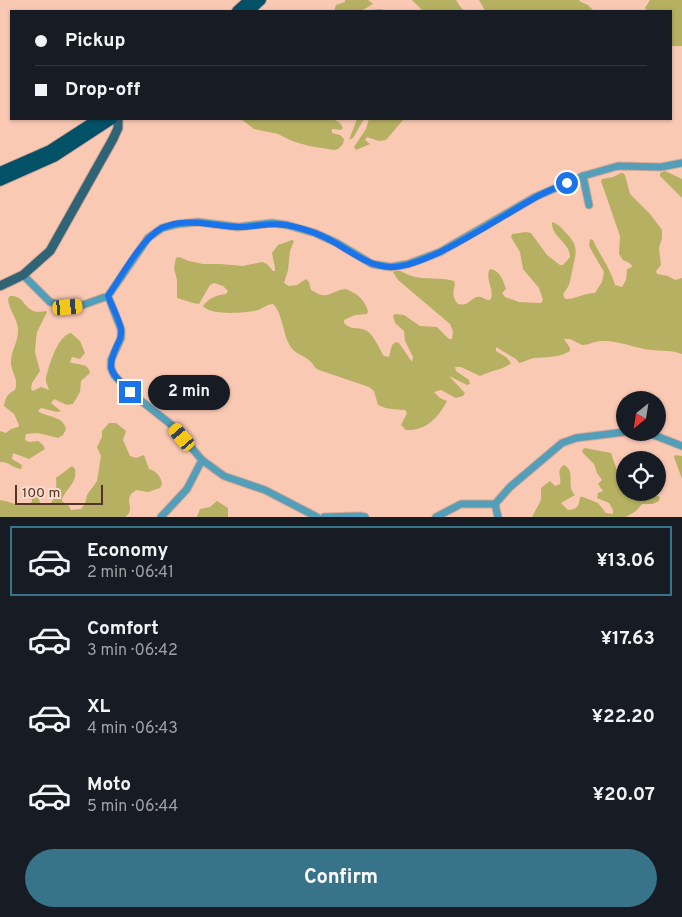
<!DOCTYPE html>
<html lang="en">
<head>
<meta charset="utf-8">
<style>
  body { margin:0; font-family:Overpass,sans-serif; background:#242831; color:#f1f3f6; height:100vh; display:flex; flex-direction:column; font-size:19px; white-space:nowrap }
  * { box-sizing:border-box; margin:0 }
  p { font-size:16px; color:#9ea1a6 }
  .icon { flex:none; width:28px; height:28px; fill:none; stroke:currentColor; stroke-width:2; stroke-linecap:round; stroke-linejoin:round }
  .map { position:relative; height:517px; overflow:hidden }
  .side { display:flex; flex-direction:column; background:#171b24; flex:1 }
  .side>* { flex:none }
  .guide { position:absolute; left:10px; top:10px; width:662px; height:110px; border-radius:0px; box-shadow:0 1px 4px #0004; display:grid; align-content:center; height:110px; padding:0 25px; background:#171b24 }
  .needle { width:32px; rotate:210deg }
  .controls { position:absolute; left:616px; top:391px; display:grid; gap:10px }
  .controls a { display:grid; place-items:center; width:50px; height:50px; border-radius:50%; background:#171b24; box-shadow:0 1px 4px #0004; font-size:25px }
  .scale { position:absolute; left:15px; bottom:12px; width:88px; box-sizing:border-box; padding-left:5px; border:2px solid #543426; border-top:0; font-size:14px; line-height:18px; white-space:nowrap; color:#543426; -webkit-text-stroke:4px #fcdacc; paint-order:stroke }
  .end { position:absolute; width:22px; height:22px; margin:-11px; border:6px solid #1a73e8; background:#fff; box-shadow:0 0 0 2px #fff }
  .from { border-radius:50% }
  .bubble { position:absolute; height:35px; border-radius:18px; background:#171b24; box-shadow:0 1px 4px #0004; font-size:16px; font-weight:700; line-height:35px; text-align:center }
  .car { position:absolute; width:15px; height:30px; margin:-15px -8px; border-radius:6px; box-shadow:0 0 4px 1px #0007; background:linear-gradient(#f5c518 24%,#345 0 40%,#f5c518 0 76%,#345 0 86%,#f5c518 0) }
  .guide b { display:flex; align-items:center; gap:18px; height:48px; font-size:19px }
  .guide b+b { border-top:1px solid #363941 }
  .guide i { width:12px; height:12px; background:#f1f3f6 }
  ul { padding:9px 0 0; list-style:none }
  li { display:flex; align-items:center; gap:15px; height:70px; margin:0 10px 8px; padding:0 15px; border:2px solid transparent; border-radius:0px }
  li div { flex:1 }
  li b { display:block; font-size:19px }
  li em { font-style:normal; font-weight:700 }
  li.on { border-color:#37748a }
  li>.icon { width:45px; height:45px; stroke-width:1.5 }
  .button { display:flex; gap:10px; margin-top:auto; padding:10px 25px }
  .button a { flex:1; height:58px; border-radius:30px; background:#37748a; color:#fff; font-size:20px; font-weight:700; line-height:58px; text-align:center }
  .map>svg:first-child { display:block }
  .green { fill:#b6b062 }
  .lines { fill:none; stroke-linecap:round; stroke-linejoin:round }
  .minor-casing { stroke:#d5a895; stroke-width:9 }
  .major-casing { stroke:#d5a895; stroke-width:11 }
  .highway-casing { stroke:#d5a895; stroke-width:12 }
  .minor { stroke:#539eb9; stroke-width:7 }
  .major { stroke:#2f6477; stroke-width:9 }
  .highway { stroke:#035167; stroke-width:10 }
  .route { stroke:#1a73e8; stroke-width:6 }
</style>
</head>
<body>
<div class="map">
<svg width="682" height="517" viewBox="0 0 682 517">
  <rect width="100%" height="100%" fill="#fac9b4"/>
  <g class="green">
    <polygon points="345,0 368,0 373,4 361,11 381,9 386,11 334,11 336,5 345,2"/>
    <polygon points="412,0 456,0 462,9 468,11 423,11"/>
    <polygon points="479,0 580,0 579,1 588,5 594,11 485,11"/>
    <polygon points="650,0 682,0 682,46 671,46 671,11 651,11 651,10 647,11 645,8"/>
    <polygon points="241,119 333,119 340,123 343,128 341,130 332,129 332,133 340,135 344,139 343,144 338,149 334,150 309,146 292,141 278,134 254,129"/>
    <polygon points="357,119 364,119 353,138 349,140"/>
    <polygon points="369,119 404,119 386,140 379,141 367,137 365,140 370,144 356,150 354,147 366,129"/>
    <polygon points="665,171 682,179 682,198 660,176 660,173"/>
    <path d="M 621,173 L 623,173 L 625,175 L 630,194 L 650,214 L 662,230 L 662,238 L 659,248 L 661,265 L 656,271 L 657,274 L 668,276 L 675,280 L 682,278 L 682,354 C 672,350 662,351 651,350 C 634,348 619,340 601,341 C 595,341 589,345 582,345 L 570,339 L 564,339 L 570,348 L 570,351 C 559,358 546,357 534,358 C 529,359 524,362 519,363 L 516,359 L 496,347 L 496,351 L 506,357 L 511,363 C 505,369 489,371 480,376 L 461,367 L 455,367 L 456,371 L 469,380 L 470,384 L 467,385 L 449,376 L 465,393 L 463,396 L 456,398 L 441,390 L 434,392 L 440,398 L 447,401 C 438,418 426,431 406,430 L 401,425 L 407,413 L 405,410 C 395,409 388,410 378,405 L 374,391 L 369,387 L 319,370 C 314,368 314,365 311,362 C 305,355 293,354 289,344 C 283,333 282,312 273,304 C 267,304 264,308 258,310 C 246,313 211,316 203,306 C 209,298 216,295 226,294 L 228,291 L 223,286 L 214,283 L 210,285 L 199,304 L 193,303 L 177,298 L 177,280 L 174,268 L 176,258 L 179,257 L 189,261 L 203,264 L 220,264 L 243,266 L 262,262 L 267,264 L 273,271 L 275,271 L 275,268 L 272,253 L 278,245 L 292,240 L 294,241 L 290,251 L 288,270 L 284,283 L 289,286 L 297,285 L 306,279 L 309,282 L 311,290 C 330,301 327,292 345,289 C 357,293 364,299 368,311 L 367,314 L 355,315 L 344,320 L 344,323 C 352,330 353,327 362,329 C 373,331 378,347 384,356 L 389,357 L 392,345 L 396,342 L 399,343 L 412,362 L 413,357 L 405,341 L 404,331 L 395,323 L 393,316 L 395,314 L 404,315 L 420,326 L 437,327 L 449,339 L 452,339 L 453,331 L 450,324 L 398,280 L 393,272 C 400,268 404,274 412,276 C 425,280 440,277 454,281 L 455,284 C 453,292 452,297 458,304 C 471,307 471,295 481,297 C 484,298 486,300 489,300 L 491,299 C 494,289 486,281 489,270 L 492,269 C 501,273 503,280 506,289 L 502,293 L 505,297 L 519,302 L 541,303 L 543,300 L 539,288 L 523,269 L 520,252 L 511,237 L 512,234 L 526,232 L 531,233 L 547,255 L 560,265 L 563,265 L 570,257 C 570,242 551,237 552,222 C 558,224 561,227 565,232 C 581,247 575,254 572,272 C 569,284 571,284 563,294 L 565,299 C 573,300 584,293 595,293 L 602,282 L 604,272 L 589,246 L 590,239 L 593,240 C 600,256 611,269 615,285 L 622,287 L 626,280 L 627,269 L 632,267 L 631,264 L 623,260 L 619,254 L 620,236 L 601,181 L 602,179 L 613,177 Z"/>
    <path d="M 10,296 C 28,295 22,316 46,311 L 47,312 L 37,332 L 36,339 L 35,352 L 40,371 L 32,383 L 31,389 L 33,391 L 41,387 L 49,390 C 48,386 45,381 46,378 C 49,366 57,336 71,333 L 80,341 L 85,353 L 80,359 L 72,357 L 70,362 C 78,366 88,362 90,373 L 81,381 L 80,392 L 73,404 L 67,405 L 54,399 L 51,403 L 61,411 L 57,412 L 41,408 L 38,411 C 47,418 63,415 66,429 L 63,435 L 58,438 L 38,433 L 26,434 L 25,440 L 29,442 L 38,441 L 43,445 L 45,449 L 29,459 L 13,453 L 12,459 L 22,465 L 21,469 C 13,468 8,461 0,462 L 0,431 L 6,433 L 11,429 L 18,427 L 19,425 L 14,414 L 4,406 C 5,398 8,393 15,390 C 19,380 12,373 11,364 C 10,352 19,341 18,329 C 17,318 9,310 8,299 Z"/>
    <path d="M 109,423 L 116,423 L 126,431 L 123,440 L 130,456 L 136,458 L 144,455 L 149,469 C 156,471 161,476 162,484 L 160,488 L 148,492 L 136,490 L 131,494 L 129,499 C 129,506 133,512 125,517 L 0,517 L 0,500 C 11,501 23,510 32,502 L 31,492 L 35,491 L 38,495 L 40,503 L 50,504 C 56,497 57,487 56,478 L 72,466 L 75,469 C 78,484 64,489 62,501 L 69,506 L 71,510 L 81,509 L 85,504 L 87,495 L 97,481 L 101,456 L 97,447 L 102,437 L 102,431 Z"/>
    <path d="M 585,448 L 611,453 L 618,473 L 625,476 L 625,492 L 651,493 L 660,497 L 659,501 L 653,504 L 642,504 L 636,511 L 626,517 L 532,517 L 541,500 L 541,488 L 550,481 L 555,486 L 560,484 C 562,476 555,471 564,465 C 577,472 565,485 575,495 L 561,503 L 568,510 C 578,510 579,505 580,497 L 583,497 L 598,503 L 606,513 L 613,514 L 613,510 L 609,503 L 597,498 L 598,493 L 603,491 L 598,484 L 602,480 L 597,473 L 594,464 L 582,452 L 583,449 Z"/>
    <polygon points="675,455 682,456 682,479 674,457"/>
    <polygon points="217,501 228,508 228,517 197,517 200,509 210,507"/>
  </g>
  <g class="lines">
    <g class="minor-casing">
      <g id="minor">
        <polyline points="583,176 589,205"/>
        <polyline points="23,275 50,302 68,307 80,306 108,296 148,238 162,228 178,224 198,222 238,227 272,223 287,225 315,233 337,243 372,264 391,267 408,264 440,252 535,197 583,176 618,166 661,167 682,163"/>
        <polyline points="108,296 121,329 121,338 111,360 111,368 114,375 130,392 173,426 202,460 224,476 265,490 317,517"/>
        <polyline points="639,432 651,434 682,446"/>
        <polyline points="495,504 498,517"/>
        <polyline points="161,517 187,489 202,460"/>
        <polyline points="324,517 360,516 365,517"/>
        <polyline points="436,517 461,504 495,504 510,487 562,443 576,438 625,432"/>
      </g>
    </g>
    <g class="major-casing">
      <polyline id="major" points="0,286 23,275 50,251 113,139 118,128 118,119"/>
    </g>
    <g class="highway-casing">
      <g id="highway">
        <polyline points="237,11 249,0"/>
        <polyline points="249,11 261,0"/>
        <polyline points="0,172 50,150 98,119"/>
        <polyline points="0,181 54,157 112,119"/>
      </g>
    </g>
    <use href="#minor" class="minor"/>
    <use href="#major" class="major"/>
    <use href="#highway" class="highway"/>
  </g>
  <g class="lines">
    <path class="route" d="M 130,392 C 112,372 105,372 117,345 C 120,340 122,335 121,329 C 119,319 112,306 108,296 C 121,277 142,238 162,228 C 186,216 215,227 240,227 C 256,227 270,222 286,225 C 298,227 311,231 322,236 C 345,246 364,266 390,267 C 425,269 500,217 533,199 C 544,192 556,188 567,183"/>
  </g>
</svg>
<div class="controls">
<a><svg class="needle" viewBox="-14 -14 28 28"><path d="M0-13l5 13h-10z" fill="#e53935"/><path d="M0 13l5-13h-10z" fill="#9ea1a6"/></svg></a>
<a><svg class="icon" aria-label="locate" viewBox="0 0 24 24"><circle cx="12" cy="12" r="6"/><path d="M12 2v4M12 18v4M2 12h4M18 12h4"/></svg></a>
</div>
<div class="scale">100 m</div>
<i class="end from" style="left:567px;top:183px"></i>
<i class="end" style="left:130px;top:392px"></i>
<div class="bubble" style="left:148px;top:375px;width:82px">2 min</div>
<i class="car" style="left:68px;top:307px;rotate:85deg"></i>
<i class="car" style="left:182px;top:437px;rotate:320deg"></i>
<div class="guide">
<b><i class="from"></i>Pickup</b>
<b><i></i>Drop-off</b>
</div>
</div>
<section class="side">
<ul>
<li class="on"><svg class="icon" aria-label="car" viewBox="0 0 24 24"><path d="M5 17H2v-5l4-1 3-4h7l3 4 3 1v5h-3M9 17h6M6 11h13"/><circle cx="7" cy="17" r="2"/><circle cx="17" cy="17" r="2"/></svg><div><b>Economy</b><p>2 min · 06:41</p></div><em>¥13.06</em></li>
<li><svg class="icon" aria-label="car" viewBox="0 0 24 24"><path d="M5 17H2v-5l4-1 3-4h7l3 4 3 1v5h-3M9 17h6M6 11h13"/><circle cx="7" cy="17" r="2"/><circle cx="17" cy="17" r="2"/></svg><div><b>Comfort</b><p>3 min · 06:42</p></div><em>¥17.63</em></li>
<li><svg class="icon" aria-label="car" viewBox="0 0 24 24"><path d="M5 17H2v-5l4-1 3-4h7l3 4 3 1v5h-3M9 17h6M6 11h13"/><circle cx="7" cy="17" r="2"/><circle cx="17" cy="17" r="2"/></svg><div><b>XL</b><p>4 min · 06:43</p></div><em>¥22.20</em></li>
<li><svg class="icon" aria-label="car" viewBox="0 0 24 24"><path d="M5 17H2v-5l4-1 3-4h7l3 4 3 1v5h-3M9 17h6M6 11h13"/><circle cx="7" cy="17" r="2"/><circle cx="17" cy="17" r="2"/></svg><div><b>Moto</b><p>5 min · 06:44</p></div><em>¥20.07</em></li>
</ul>
<div class="button"><a>Confirm</a></div>
</section>
</body>
</html>
